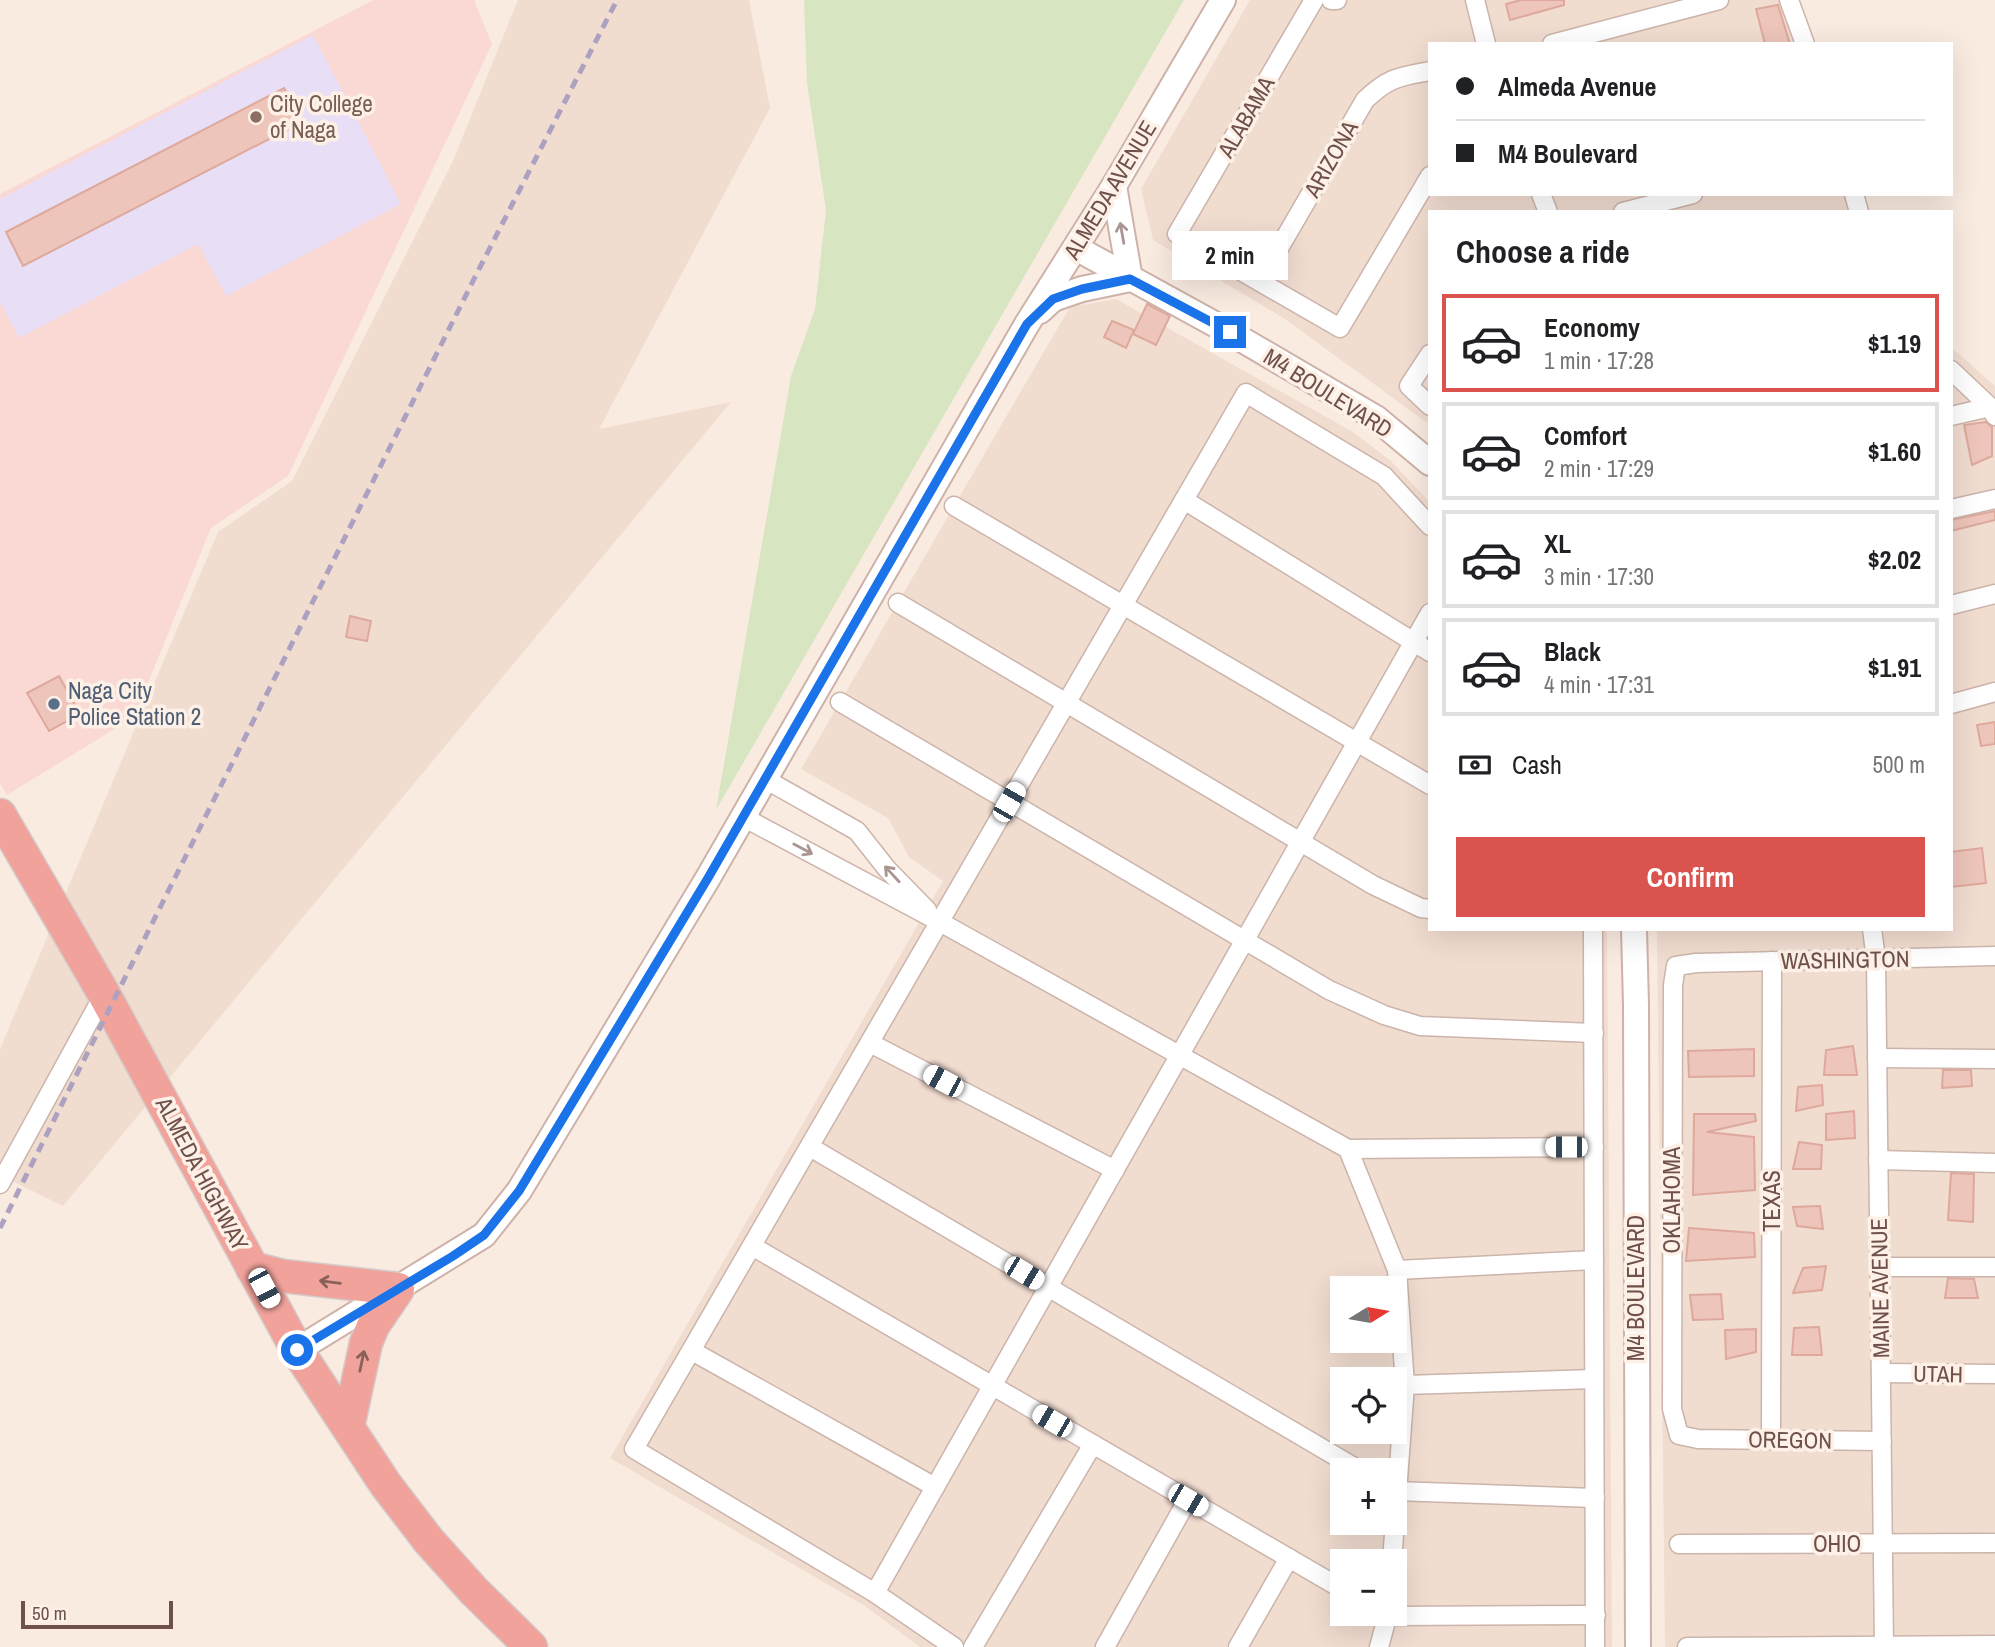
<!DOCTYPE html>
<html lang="en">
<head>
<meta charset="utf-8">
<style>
  body { margin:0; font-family:"Archivo Narrow",sans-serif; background:#f6f6f6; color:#202124; height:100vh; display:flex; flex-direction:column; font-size:26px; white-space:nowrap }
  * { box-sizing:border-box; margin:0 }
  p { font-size:23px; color:#757577 }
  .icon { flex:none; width:38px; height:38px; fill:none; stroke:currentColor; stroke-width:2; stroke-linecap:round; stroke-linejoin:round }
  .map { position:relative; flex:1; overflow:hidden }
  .sheet { position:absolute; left:1428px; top:210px; width:525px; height:721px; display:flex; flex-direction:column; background:#fff; border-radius:0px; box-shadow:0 7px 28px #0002 }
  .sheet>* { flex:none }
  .top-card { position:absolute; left:1428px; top:42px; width:525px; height:154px; border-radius:0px; box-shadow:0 7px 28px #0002; display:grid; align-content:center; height:154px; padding:0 28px; background:#fff }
  .needle { width:46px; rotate:79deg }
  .controls { position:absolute; left:1330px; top:1276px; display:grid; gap:14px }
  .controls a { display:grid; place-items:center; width:77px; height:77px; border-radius:0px; background:#fff; box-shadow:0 7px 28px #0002; font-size:35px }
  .scale { position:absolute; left:21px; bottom:18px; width:152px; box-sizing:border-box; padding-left:7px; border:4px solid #6f504a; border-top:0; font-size:19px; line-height:24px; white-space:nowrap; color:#6f504a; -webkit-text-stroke:5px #fdf0e6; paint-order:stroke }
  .end { position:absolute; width:32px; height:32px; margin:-16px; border:9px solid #1a73e8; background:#fff; box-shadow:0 0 0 4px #fff }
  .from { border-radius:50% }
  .bubble { position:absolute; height:49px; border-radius:0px; background:#fff; box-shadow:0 7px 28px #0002; font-size:23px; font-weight:700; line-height:49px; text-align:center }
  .car { position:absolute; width:21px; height:42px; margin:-21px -10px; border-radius:9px; box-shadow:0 0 5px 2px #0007; background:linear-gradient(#fff 24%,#345 0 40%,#fff 0 76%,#345 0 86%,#fff 0) }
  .top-card b { display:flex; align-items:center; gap:24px; height:66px; font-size:26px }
  .top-card b+b { border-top:2px solid #e0e0e0 }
  .top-card i { width:18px; height:18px; background:#202124 }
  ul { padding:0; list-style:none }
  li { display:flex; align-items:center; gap:21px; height:98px; margin:0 14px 10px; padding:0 14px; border:4px solid #e0e0e0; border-radius:0px }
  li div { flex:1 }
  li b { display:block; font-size:26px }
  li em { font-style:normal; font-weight:700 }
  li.on { border-color:#db534e }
  li>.icon { width:63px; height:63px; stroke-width:1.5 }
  h2 { padding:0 28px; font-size:32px; line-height:84px }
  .pay { display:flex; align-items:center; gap:18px; height:77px; padding:0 28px; font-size:26px }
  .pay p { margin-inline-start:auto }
  .action { display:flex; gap:14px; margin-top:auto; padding:14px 28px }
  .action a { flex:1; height:80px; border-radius:0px; background:#db534e; color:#fff; font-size:28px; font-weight:700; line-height:80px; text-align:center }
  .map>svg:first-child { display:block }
  .residential { fill:#f1dcd0; fill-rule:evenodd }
  .commercial { fill:#fad9d5 }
  .education { fill:#e8def6 }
  .green { fill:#d7e6c1 }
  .building { fill:#edc5ba; stroke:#dea99c; stroke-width:2 }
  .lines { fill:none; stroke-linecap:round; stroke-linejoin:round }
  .street-casing { stroke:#ccb4ab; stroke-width:21 }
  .secondary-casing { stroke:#ceb2a9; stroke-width:28 }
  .highway-casing { stroke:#d4cac9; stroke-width:35 }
  .street { stroke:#fff; stroke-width:18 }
  .secondary { stroke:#fff; stroke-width:24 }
  .highway { stroke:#f0a29b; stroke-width:32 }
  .rail { stroke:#aca1c1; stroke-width:5; stroke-dasharray:10 7; stroke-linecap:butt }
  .oneway { stroke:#a99692 }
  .oneway2 { stroke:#89605a }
  .route { stroke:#1a73e8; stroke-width:9 }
  .education-dot { fill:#8d6e63; stroke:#fdf0e6; stroke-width:2.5 }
  .service-dot { fill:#5c6f8a; stroke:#fdf0e6; stroke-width:2.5 }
  .labels { text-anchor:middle; stroke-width:7; stroke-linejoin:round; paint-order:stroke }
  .education-label { font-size:23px; fill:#785e54; stroke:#fdf0e6; text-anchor:start }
  .street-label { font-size:23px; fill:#6f504a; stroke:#fdf0e6 }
  .service-label { font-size:23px; fill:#4e5e75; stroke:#fdf0e6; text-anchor:start }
</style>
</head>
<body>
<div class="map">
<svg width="1995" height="1647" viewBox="0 0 1995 1647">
  <rect width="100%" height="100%" fill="#faebe1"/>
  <g class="residential">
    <polygon points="518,0 749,0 770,108 599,429 731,402 63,1206 0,1175 0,1049 218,532 292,481 452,163"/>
    <polygon points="1250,0 1800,0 1814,44 1430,44 1430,194 1861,194 1867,212 1430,212 1430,425 1285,319 1153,240 1141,189"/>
    <path d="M 1116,299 L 1353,432 L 1391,461 L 1430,502 L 1430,929 L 1607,929 L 1612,1647 L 920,1647 L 865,1606 L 610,1458 L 943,881 L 909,857 L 888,818 L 801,769 L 1070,307 ZM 1342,1288 L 1395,1288 L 1395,1340 L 1342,1340 ZM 1342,1379 L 1395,1379 L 1395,1432 L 1342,1432 ZM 1342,1470 L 1395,1470 L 1395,1522 L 1342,1522 ZM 1342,1561 L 1395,1561 L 1395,1614 L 1342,1614 Z"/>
    <polygon points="1951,347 1995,386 1995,1647 1665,1647 1657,929 1951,929"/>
  </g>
  <polygon class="commercial" points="373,0 474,0 492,44 288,476 211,528 134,717 7,795 0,783 0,194"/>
  <polygon class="education" points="313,35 401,204 226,296 198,244 19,338 0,302 0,199"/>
  <polygon class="green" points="804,0 1184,0 716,810 791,376 815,309 826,210 807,83"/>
  <g class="building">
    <polygon points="1521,0 1564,0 1564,5 1510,20 1506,4"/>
    <polygon points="1778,5 1790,44 1765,44 1756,9"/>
    <polygon points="284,88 302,122 23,266 6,232"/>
    <polygon points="1147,304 1170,316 1156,345 1133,334"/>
    <polygon points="1112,321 1134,330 1126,348 1104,337"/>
    <polygon points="1986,422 1992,427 1992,456 1972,465 1964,425"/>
    <polygon points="1995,511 1995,520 1951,531 1951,520"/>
    <polygon points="350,616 371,621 367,641 346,637"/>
    <polygon points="59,676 80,714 49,731 27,693"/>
    <polygon points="1995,722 1995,744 1981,746 1977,725"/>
    <polygon points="1982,848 1986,883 1951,887 1951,852"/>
    <polygon points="1853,1046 1857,1075 1824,1075 1826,1050"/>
    <polygon points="1754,1049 1754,1076 1689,1077 1688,1051"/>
    <polygon points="1943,1070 1971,1070 1972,1086 1942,1088"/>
    <polygon points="1822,1085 1823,1105 1796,1111 1798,1087"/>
    <polygon points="1854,1111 1855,1138 1826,1140 1826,1114"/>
    <polygon points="1694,1114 1755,1114 1756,1121 1707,1132 1754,1137 1755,1190 1693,1195"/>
    <polygon points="1799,1142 1822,1145 1821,1169 1793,1169"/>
    <polygon points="1951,1173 1974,1174 1973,1222 1948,1220"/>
    <polygon points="1820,1206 1823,1229 1797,1226 1793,1207"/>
    <polygon points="1689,1228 1754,1233 1755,1257 1686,1261"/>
    <polygon points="1826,1266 1822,1290 1793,1293 1803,1268"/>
    <polygon points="1948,1278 1974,1279 1978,1298 1945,1298"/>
    <polygon points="1721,1294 1723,1319 1693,1320 1690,1295"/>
    <polygon points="1819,1327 1822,1355 1792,1355 1794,1328"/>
    <polygon points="1756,1329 1756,1352 1726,1359 1725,1330"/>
  </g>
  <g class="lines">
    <g class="street-casing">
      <g id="street">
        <polyline points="1314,0 1177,234 1340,328 1430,176"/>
        <polyline points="1331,0 1337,0"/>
        <polyline points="1475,0 1486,44"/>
        <polyline points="1789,0 1805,44"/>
        <polyline points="1552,44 1719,0"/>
        <polyline points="1541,194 1548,212"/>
        <polyline points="1854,194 1859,212"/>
        <polyline points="1623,212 1693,194"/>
        <path d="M 1260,281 L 1365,100 C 1389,77 1399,77 1430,71"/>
        <polyline points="1430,354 1409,386 1430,406"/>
        <polyline points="1951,370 1990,407 1995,416"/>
        <polyline points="1951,416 1990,407"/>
        <polyline points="1184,500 1430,652"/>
        <polyline points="954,506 1430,785"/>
        <polyline points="1951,509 1995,499"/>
        <polyline points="898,603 1373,885 1421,908 1430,909"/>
        <polyline points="1951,605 1995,594"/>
        <polyline points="840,702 1329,990 1384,1015 1420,1026 1594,1033"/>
        <polyline points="1951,704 1995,692"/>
        <polyline points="765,779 857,831 887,869 927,910"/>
        <polyline points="743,817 940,922 1348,1149 1594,1147"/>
        <polyline points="1593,929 1595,1647"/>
        <polyline points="1872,929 1876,959 1884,1647"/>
        <polyline points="870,1043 1115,1170"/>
        <polyline points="1877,1058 1995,1059"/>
        <polyline points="810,1147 1359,1470"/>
        <polyline points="1348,1149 1397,1270 1405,1385 1392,1561"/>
        <polyline points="1878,1160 1995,1163"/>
        <polyline points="0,1184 104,994"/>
        <polyline points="752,1246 1342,1589"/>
        <polyline points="1880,1267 1995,1267"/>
        <polyline points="1397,1270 1594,1260"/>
        <polyline points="692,1351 935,1487"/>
        <polyline points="1881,1373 1995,1374"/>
        <polyline points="1405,1385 1594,1379"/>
        <polyline points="1771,1440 1772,961"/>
        <polyline points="1882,1441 1698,1439 1679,1435 1672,1409 1673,985 1676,966 1696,963 1995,956"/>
        <polyline points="1395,1491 1595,1498"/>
        <polyline points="1679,1544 1995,1543"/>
        <polyline points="875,1593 1430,613"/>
        <polyline points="1384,1614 1388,1616 1596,1615"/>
        <polyline points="954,1647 875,1593 634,1449 1246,393 1384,476 1430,526"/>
        <polyline points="973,1647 1093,1444"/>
        <polyline points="1105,1647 1188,1499"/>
        <polyline points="1238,1647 1289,1558"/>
        <polyline points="1379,1647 1388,1614"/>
        <polyline points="1687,1647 1995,1645"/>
      </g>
    </g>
    <g class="secondary-casing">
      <g id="secondary">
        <polyline points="1114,186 1130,279"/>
        <polyline points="1076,248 1229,332 1376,418 1430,463"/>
        <polyline points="1040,311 1053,299 1082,289 1130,279"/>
        <polyline points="1634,929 1636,1005 1638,1647"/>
        <polyline points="297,1350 484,1235 519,1191 708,878 1027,324 1114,186 1223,0"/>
      </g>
    </g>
    <g class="highway-casing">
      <g id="highway">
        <polyline points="0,815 104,994 297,1350 386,1485 429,1541 474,1591 531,1647"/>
        <polyline points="252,1268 283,1276 398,1289 373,1326 366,1343 348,1427"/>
      </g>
    </g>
    <use href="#street" class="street"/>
    <use href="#secondary" class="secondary"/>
    <use href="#highway" class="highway"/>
    <polyline class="rail" points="0,1228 476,275 617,0"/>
  </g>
  <defs><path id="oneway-shaft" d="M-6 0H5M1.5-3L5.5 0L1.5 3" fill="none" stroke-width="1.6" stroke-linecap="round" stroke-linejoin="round" transform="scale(1.75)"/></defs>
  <g class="oneway">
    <use href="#oneway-shaft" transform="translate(1122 233) rotate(-100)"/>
    <use href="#oneway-shaft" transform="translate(803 849) rotate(28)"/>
    <use href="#oneway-shaft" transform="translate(892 874) rotate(-133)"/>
  </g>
  <g class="oneway2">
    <use href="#oneway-shaft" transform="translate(330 1282) rotate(-173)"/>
    <use href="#oneway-shaft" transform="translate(362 1361) rotate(-78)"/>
  </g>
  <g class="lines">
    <polyline class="route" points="297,1350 453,1256 484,1235 519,1191 708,878 1027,324 1053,299 1082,289 1130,279 1230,332"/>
  </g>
  <circle class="education-dot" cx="256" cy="117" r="7"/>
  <circle class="service-dot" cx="54" cy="704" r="7"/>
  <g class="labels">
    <g class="education-label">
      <text x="270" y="112">City College<tspan x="270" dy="26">of Naga</tspan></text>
    </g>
    <g class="street-label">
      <text transform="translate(1246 117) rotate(-60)" y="8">ALABAMA</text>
      <text transform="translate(1331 159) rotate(-60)" y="8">ARIZONA</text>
      <text transform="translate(1110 190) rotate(-59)" y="8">ALMEDA AVENUE</text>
      <text transform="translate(1328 393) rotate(32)" y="8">M4 BOULEVARD</text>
      <text transform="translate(1845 960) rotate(-1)" y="8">WASHINGTON</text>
      <text transform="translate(202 1174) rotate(62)" y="8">ALMEDA HIGHWAY</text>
      <text transform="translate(1672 1200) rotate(-90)" y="8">OKLAHOMA</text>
      <text transform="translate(1772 1201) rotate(-90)" y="8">TEXAS</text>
      <text transform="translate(1636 1288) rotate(-90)" y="8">M4 BOULEVARD</text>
      <text transform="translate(1880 1288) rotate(-91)" y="8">MAINE AVENUE</text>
      <text transform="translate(1938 1374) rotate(1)" y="8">UTAH</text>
      <text transform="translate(1790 1440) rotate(1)" y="8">OREGON</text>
      <text x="1837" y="1552">OHIO</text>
    </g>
    <g class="service-label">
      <text x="68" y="699">Naga City<tspan x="68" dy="26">Police Station 2</tspan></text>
    </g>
  </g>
</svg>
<div class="controls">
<a><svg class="needle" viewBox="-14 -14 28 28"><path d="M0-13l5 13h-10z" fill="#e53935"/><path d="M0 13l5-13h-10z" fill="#757577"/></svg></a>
<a><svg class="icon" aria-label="locate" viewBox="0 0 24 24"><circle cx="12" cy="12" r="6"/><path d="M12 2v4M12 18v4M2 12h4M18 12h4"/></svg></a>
<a>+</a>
<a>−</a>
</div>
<div class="scale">50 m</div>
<i class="end from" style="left:297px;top:1350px"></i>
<i class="end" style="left:1230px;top:332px"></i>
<div class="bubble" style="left:1172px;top:231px;width:116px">2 min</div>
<i class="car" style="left:1009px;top:802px;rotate:30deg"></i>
<i class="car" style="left:943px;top:1081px;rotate:298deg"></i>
<i class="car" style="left:1566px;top:1147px;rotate:270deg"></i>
<i class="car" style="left:1024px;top:1273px;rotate:121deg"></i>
<i class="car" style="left:264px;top:1288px;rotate:152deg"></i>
<i class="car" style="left:1052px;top:1421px;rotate:300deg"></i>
<i class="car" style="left:1188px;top:1500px;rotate:120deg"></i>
<div class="top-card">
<b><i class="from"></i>Almeda Avenue</b>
<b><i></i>M4 Boulevard</b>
</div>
<section class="sheet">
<h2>Choose a ride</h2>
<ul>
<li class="on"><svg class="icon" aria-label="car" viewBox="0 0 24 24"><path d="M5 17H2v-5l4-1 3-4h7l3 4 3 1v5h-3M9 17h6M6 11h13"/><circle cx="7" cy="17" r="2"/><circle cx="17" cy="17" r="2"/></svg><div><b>Economy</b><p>1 min · 17:28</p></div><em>$1.19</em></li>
<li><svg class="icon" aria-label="car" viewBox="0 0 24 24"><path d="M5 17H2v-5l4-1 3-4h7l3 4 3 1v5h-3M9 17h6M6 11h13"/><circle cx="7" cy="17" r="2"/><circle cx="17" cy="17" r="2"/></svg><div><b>Comfort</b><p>2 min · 17:29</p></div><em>$1.60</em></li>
<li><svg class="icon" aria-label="car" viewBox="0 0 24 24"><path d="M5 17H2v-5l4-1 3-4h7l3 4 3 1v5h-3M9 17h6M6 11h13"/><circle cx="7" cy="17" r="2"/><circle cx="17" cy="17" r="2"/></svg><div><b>XL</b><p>3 min · 17:30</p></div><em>$2.02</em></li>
<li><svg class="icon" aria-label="car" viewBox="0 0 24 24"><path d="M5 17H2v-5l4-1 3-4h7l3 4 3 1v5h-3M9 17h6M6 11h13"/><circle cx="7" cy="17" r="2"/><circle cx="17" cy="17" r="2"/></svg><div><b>Black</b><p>4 min · 17:31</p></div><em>$1.91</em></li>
</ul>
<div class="pay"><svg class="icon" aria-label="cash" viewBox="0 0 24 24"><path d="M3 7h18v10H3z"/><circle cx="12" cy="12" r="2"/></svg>Cash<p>500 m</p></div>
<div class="action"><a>Confirm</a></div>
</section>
</div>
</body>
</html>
